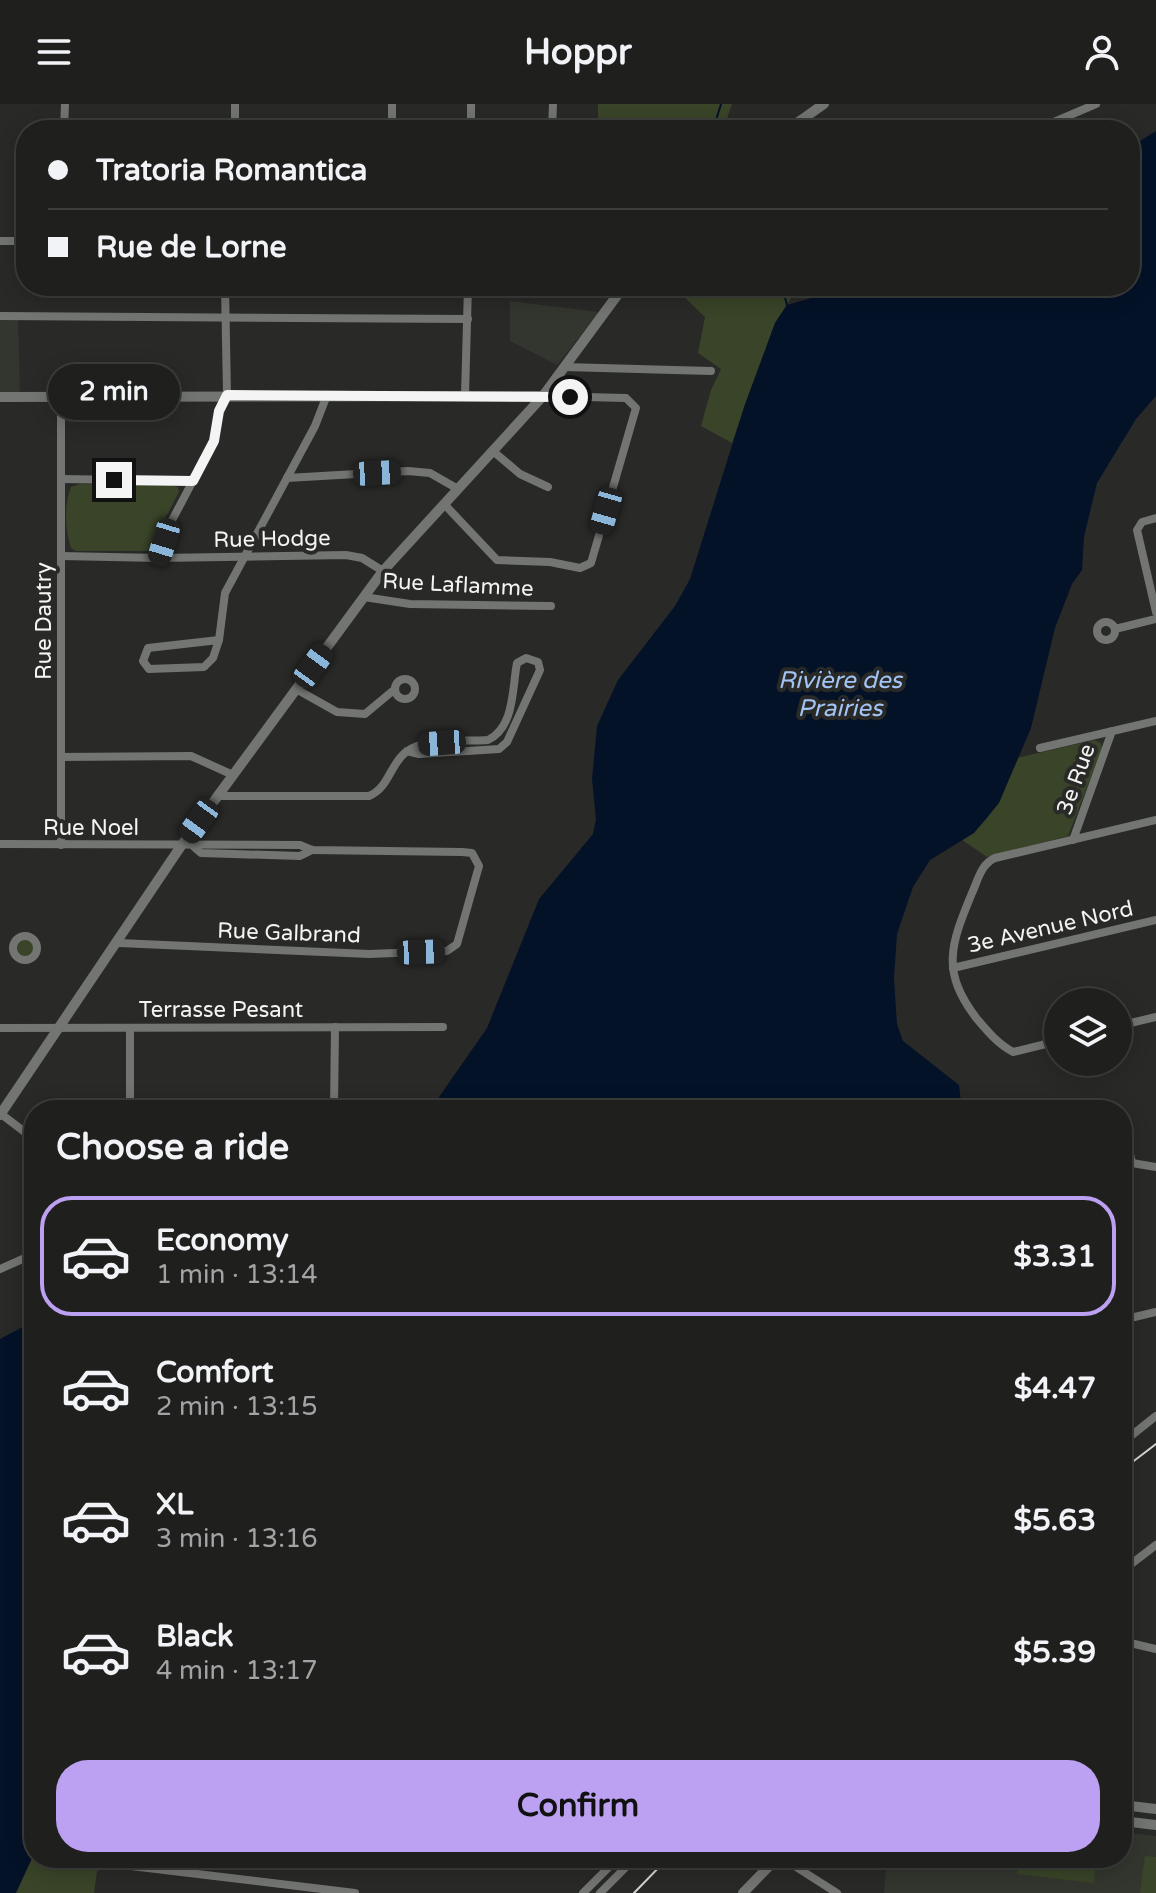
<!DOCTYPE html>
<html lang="en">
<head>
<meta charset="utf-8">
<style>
  body { margin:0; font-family:"Varela Round",sans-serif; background:#272827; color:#f1f3f6; height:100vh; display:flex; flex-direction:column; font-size:30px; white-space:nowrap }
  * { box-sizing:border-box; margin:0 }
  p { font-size:26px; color:#a1a3a4 }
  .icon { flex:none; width:44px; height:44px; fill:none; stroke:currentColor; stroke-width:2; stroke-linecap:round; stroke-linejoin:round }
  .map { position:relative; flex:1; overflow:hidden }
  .side { position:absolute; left:24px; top:996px; width:1108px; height:768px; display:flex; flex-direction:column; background:#1f201e; border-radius:32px; box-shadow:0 4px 20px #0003,0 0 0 2px #3c3e3c }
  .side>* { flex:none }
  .top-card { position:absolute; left:16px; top:16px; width:1124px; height:176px; border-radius:32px; box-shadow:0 4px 20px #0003,0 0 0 2px #3c3e3c; display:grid; align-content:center; height:176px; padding:0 32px; background:#1f201e }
  .tools { position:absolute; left:1044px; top:884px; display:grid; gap:16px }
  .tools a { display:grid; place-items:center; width:88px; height:88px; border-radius:50%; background:#1f201e; box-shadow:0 4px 20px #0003,0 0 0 2px #3c3e3c; font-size:40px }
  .end { position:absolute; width:36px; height:36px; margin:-18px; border:10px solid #f3f4f3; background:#111; box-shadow:0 0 0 4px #111 }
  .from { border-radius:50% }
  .bubble { position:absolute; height:56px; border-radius:28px; background:#1f201e; box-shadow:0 4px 20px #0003,0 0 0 2px #3c3e3c; font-size:26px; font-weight:700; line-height:56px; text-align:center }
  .car { position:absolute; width:24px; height:48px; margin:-24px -12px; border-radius:10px; box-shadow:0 0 6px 2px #0007; background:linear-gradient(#222 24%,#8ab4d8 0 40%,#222 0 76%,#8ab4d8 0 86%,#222 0) }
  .top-card b { display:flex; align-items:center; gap:28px; height:76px; font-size:30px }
  .top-card b+b { border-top:2px solid #3c3e3c }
  .top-card i { width:20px; height:20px; background:#f1f3f6 }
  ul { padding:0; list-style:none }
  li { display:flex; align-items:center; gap:24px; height:120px; margin:0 16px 12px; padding:0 16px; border:4px solid transparent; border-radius:32px }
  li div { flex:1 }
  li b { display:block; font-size:30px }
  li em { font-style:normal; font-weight:700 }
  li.active { border-color:#bca0f2 }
  li>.icon { width:72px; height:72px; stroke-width:1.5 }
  h2 { padding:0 32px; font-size:36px; line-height:96px }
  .primary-button { display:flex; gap:16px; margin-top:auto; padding:16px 32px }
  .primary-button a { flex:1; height:92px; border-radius:32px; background:#bca0f2; color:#111; font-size:32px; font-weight:700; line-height:92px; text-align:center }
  header { display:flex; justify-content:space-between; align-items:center; height:104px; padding:0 32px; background:#1f201e; font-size:36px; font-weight:700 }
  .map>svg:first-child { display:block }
  .built { fill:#33362f }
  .green { fill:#394428 }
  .water { fill:#041228 }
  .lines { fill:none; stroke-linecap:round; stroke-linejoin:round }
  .stream { stroke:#041228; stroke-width:2 }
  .minor { stroke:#737572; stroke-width:8 }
  .tertiary { stroke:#737572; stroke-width:10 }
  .tram { stroke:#d4d5d4; stroke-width:2 }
  .route { stroke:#f3f4f3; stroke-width:10 }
  .labels { text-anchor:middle; stroke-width:8; stroke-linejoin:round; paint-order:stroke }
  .street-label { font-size:22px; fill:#f3f4f3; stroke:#292a28 }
  .water-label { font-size:24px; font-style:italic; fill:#a2c4f5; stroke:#292a28 }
</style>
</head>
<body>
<header><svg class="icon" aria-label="menu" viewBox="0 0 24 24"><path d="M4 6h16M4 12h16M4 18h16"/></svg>Hoppr<svg class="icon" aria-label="person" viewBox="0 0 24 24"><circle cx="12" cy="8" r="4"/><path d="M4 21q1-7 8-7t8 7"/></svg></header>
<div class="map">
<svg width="1156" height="1789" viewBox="0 0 1156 1789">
  <rect width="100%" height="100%" fill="#292a28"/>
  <g class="built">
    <polygon points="510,197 599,208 557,261 510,237"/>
    <polygon points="0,212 18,212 20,293 0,293"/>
    <polygon points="1122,1728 1156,1732 1156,1789 884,1789 887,1754 1122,1754"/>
  </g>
  <g class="green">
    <polygon points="598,0 732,0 723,26 598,26"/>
    <polygon points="645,182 790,182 795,188 775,219 732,339 701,322 711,286 721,265 698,249 705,213 679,188"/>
    <path d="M 80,380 L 169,381 L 178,383 L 179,388 L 148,447 L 76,447 L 71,444 C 65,427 64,399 71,383 Z"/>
    <path d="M 1094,636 L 1101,639 L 1102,645 L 1068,732 L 987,753 L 962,736 C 995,716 1002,688 1017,654 Z"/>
    <circle cx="25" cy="844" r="12"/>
    <polygon points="34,1672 34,1754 123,1754 124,1757 97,1767 94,1789 0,1789 0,1715"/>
    <polygon points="1145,1752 1156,1753 1156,1789 1140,1789"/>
    <polygon points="925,1754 1002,1754 1001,1763"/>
    <polygon points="1019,1754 1096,1754 1094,1779 1017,1770"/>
  </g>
  <g class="water">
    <polygon points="1156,27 1156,292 1136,315 1097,379 1084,433 1082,466 1072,480 1055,524 1031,624 999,699 974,729 930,756 913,783 897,830 894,874 897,920 903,937 959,981 962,1006 430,1006 487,924 539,795 593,730 596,715 592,675 597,622 618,576 675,502 690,475 744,303 775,219 787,201 825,190 837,182 1130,182 1130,43"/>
    <polygon points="34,1217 34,1750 16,1789 0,1789 0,1235"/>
  </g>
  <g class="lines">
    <g class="stream">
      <polyline points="713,26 721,0"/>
      <polyline points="782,182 787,201"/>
    </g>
    <g class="minor">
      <polyline points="235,0 235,26"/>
      <polyline points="392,0 392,26"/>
      <polyline points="64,26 65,0"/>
      <polyline points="471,26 471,0"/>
      <polyline points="552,26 553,0"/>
      <polyline points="1035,26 1096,0"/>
      <polyline points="0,137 26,137"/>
      <polyline points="0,212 468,215"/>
      <polyline points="564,263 711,267"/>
      <polyline points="465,291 468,182"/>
      <polyline points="494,348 520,370 548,383"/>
      <polyline points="287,374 408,367 430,369 458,385"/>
      <polyline points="61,375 193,377"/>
      <polyline points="445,401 497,456 550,458 580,464 591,459 636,304 626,294 543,292"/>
      <polyline points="1156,414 1142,418 1137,426 1156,508"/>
      <polyline points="61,452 159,454 346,451 362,454 383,467"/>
      <polyline points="159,454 169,422 214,337 219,307 227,291 225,182"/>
      <polyline points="364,493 410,500 551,502"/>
      <circle cx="1106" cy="527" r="9"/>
      <polyline points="1115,525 1156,515"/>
      <polyline points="219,536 148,544 143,557 149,565 204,563 213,554 219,536 225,489 315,322 327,291"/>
      <circle cx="405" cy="585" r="10"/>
      <polyline points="296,585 337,608 365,610 395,585"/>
      <polyline points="1040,644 1156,617"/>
      <polyline points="61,653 191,652 233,671"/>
      <path d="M 218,692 L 369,692 C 389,684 390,660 406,648 C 424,633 464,638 488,636 C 515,623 512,584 517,559 L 526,554 L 538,558 L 540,566 L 507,638 L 499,645 L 419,650 L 407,647"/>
      <polyline points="1073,736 1112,627"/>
      <polyline points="0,740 300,741 312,746 462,748 472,749 479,762 457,840 447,847 369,850 119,839"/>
      <polyline points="61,741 61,294"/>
      <polyline points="194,743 201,749 300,752 312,746"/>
      <circle cx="25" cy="844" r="12"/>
      <polyline points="953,864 1156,816"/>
      <polyline points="1118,922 1156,913"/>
      <polyline points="0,924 443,923"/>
      <path d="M 1058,937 L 1013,948 C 998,940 988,928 977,915 C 940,867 951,840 972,789 C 978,776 981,760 995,754 L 1156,716"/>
      <polyline points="130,1006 130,924"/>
      <polyline points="334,1006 335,923"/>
      <polyline points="1,1010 34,1035"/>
      <polyline points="1122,1038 1128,1042 1132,1059 1122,1066"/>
      <polyline points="1132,1059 1156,1063"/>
      <polyline points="0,1165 34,1150"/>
      <polyline points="1122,1216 1156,1208"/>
      <polyline points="1122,1339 1156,1312"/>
      <polyline points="1122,1467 1156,1441"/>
      <polyline points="1122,1537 1156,1545"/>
      <polyline points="125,1754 131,1762 355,1789"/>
      <polyline points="782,1754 837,1789"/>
      <polyline points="583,1789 618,1754"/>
      <polyline points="600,1789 635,1754"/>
    </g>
    <g class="tertiary">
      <polyline points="787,26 824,0"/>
      <polyline points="0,293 543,292"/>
      <polyline points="0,1011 181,742 383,467 543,292 624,182"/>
      <polyline points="1122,1701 1156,1705"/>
      <polyline points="1122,1717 1156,1721"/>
      <polyline points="743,1789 777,1754"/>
    </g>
    <g class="tram">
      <polyline points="1122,1366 1156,1340"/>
      <polyline points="634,1789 668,1754"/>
    </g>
  </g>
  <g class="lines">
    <polyline class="route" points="114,376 193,377 214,337 219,307 227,291 570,293"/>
  </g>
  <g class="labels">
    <g class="street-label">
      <text transform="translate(272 434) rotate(-1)" y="8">Rue Hodge</text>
      <text transform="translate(458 480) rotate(3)" y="8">Rue Laflamme</text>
      <text transform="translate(43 517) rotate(-90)" y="8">Rue Dautry</text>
      <text transform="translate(1075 675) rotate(-70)" y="8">3e Rue</text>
      <text x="91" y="731">Rue Noel</text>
      <text transform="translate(1050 822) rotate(-13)" y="8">3e Avenue Nord</text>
      <text transform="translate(289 828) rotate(2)" y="8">Rue Galbrand</text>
      <text x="221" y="913">Terrasse Pesant</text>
    </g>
    <g class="water-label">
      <text x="840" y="584">Rivière des<tspan x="840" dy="28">Prairies</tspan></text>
    </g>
  </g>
</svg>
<div class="tools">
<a><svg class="icon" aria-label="layers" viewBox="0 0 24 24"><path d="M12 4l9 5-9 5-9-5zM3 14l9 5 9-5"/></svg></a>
</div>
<i class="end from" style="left:570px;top:293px"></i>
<i class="end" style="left:114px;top:376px"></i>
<div class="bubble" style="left:48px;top:260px;width:132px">2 min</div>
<i class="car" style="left:377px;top:369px;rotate:87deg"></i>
<i class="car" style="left:606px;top:407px;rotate:196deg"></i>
<i class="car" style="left:164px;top:438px;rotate:197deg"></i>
<i class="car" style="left:313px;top:562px;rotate:36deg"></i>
<i class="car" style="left:442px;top:639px;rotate:266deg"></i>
<i class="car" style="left:199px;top:717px;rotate:216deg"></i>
<i class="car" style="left:421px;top:848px;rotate:88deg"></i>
<div class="top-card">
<b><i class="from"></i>Tratoria Romantica</b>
<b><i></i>Rue de Lorne</b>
</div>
<section class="side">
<h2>Choose a ride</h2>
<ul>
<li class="active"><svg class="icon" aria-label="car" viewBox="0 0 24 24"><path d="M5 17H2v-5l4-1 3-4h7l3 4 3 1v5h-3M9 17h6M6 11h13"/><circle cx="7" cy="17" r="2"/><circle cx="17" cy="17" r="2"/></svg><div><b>Economy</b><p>1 min · 13:14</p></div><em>$3.31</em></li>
<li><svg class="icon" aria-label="car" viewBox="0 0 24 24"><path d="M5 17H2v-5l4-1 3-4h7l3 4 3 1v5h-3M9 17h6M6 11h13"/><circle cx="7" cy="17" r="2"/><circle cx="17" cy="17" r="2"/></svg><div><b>Comfort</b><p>2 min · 13:15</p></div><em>$4.47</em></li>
<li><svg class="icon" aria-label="car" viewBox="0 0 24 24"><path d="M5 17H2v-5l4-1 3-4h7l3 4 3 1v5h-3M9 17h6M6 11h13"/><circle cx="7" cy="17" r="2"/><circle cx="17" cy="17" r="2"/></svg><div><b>XL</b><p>3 min · 13:16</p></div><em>$5.63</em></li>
<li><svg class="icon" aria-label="car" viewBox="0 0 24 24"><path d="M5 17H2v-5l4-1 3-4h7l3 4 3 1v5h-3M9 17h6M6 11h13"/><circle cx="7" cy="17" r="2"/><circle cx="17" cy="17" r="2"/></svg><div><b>Black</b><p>4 min · 13:17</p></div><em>$5.39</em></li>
</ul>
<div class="primary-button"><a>Confirm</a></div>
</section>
</div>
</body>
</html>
